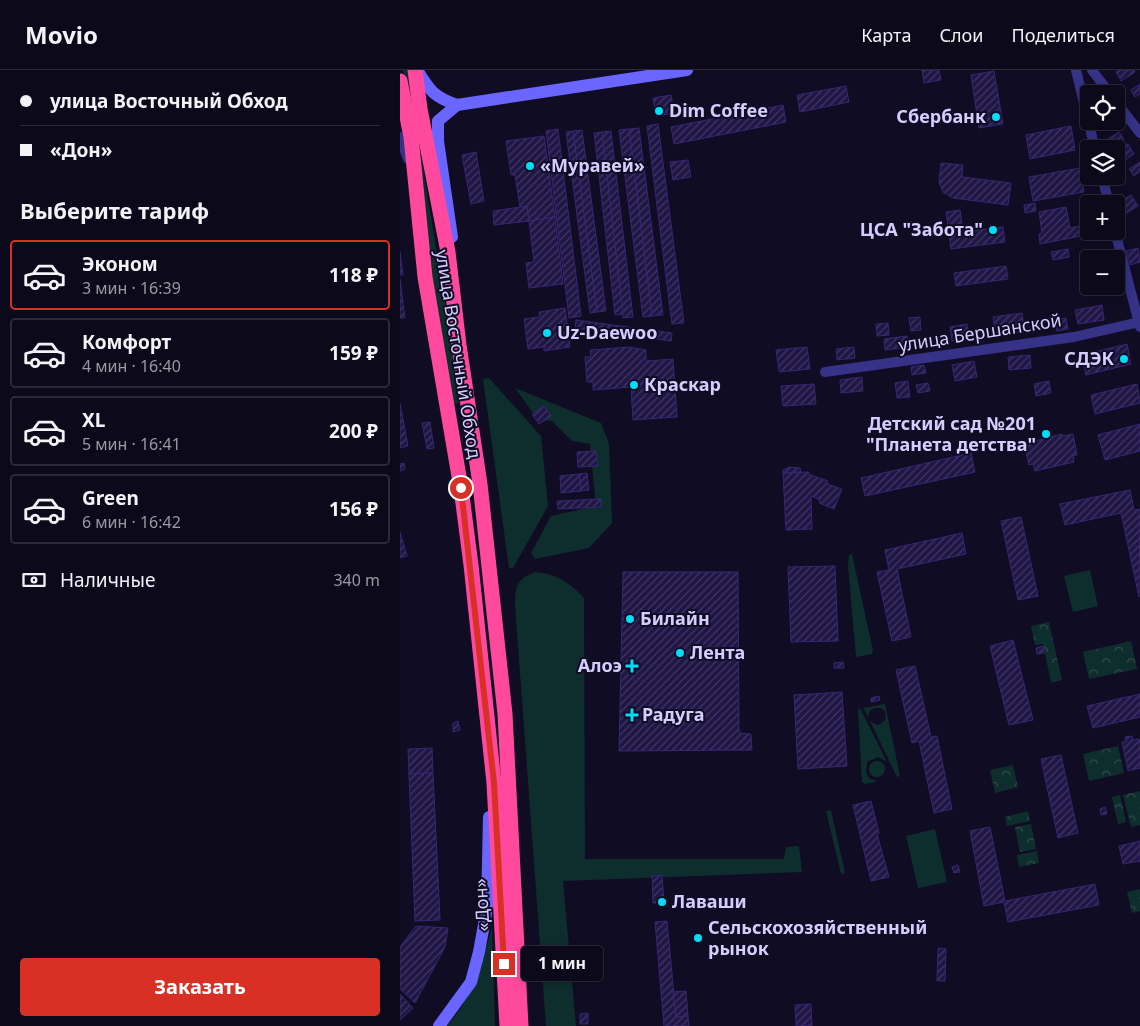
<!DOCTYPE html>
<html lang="ru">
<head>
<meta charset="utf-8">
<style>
  body { margin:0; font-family:"Noto Sans",sans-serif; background:#1a1727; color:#f1f3f6; height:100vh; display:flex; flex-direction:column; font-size:19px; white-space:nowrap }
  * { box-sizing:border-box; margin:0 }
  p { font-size:16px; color:#9a9aa2 }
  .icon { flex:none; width:28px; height:28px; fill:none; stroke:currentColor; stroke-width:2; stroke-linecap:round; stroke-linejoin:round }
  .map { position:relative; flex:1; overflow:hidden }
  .details { display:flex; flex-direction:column; background:#0c091a; width:400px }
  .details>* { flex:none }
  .guide { display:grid; align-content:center; height:110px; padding:0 20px; background:#0c091a }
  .tools { position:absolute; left:680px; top:15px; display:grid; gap:10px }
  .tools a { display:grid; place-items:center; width:45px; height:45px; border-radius:5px; background:#0c091a; box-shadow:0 2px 12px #0003,0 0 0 1px #2c2a39; font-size:25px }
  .end { position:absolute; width:22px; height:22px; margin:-11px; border:6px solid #d93025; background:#fff; box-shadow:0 0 0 2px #fff }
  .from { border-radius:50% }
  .bubble { position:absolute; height:35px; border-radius:5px; background:#0c091a; box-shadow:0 2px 12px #0003,0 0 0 1px #2c2a39; font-size:16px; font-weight:700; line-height:35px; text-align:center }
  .guide b { display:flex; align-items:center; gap:18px; height:48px; font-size:19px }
  .guide b+b { border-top:1px solid #2c2a39 }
  .guide i { width:12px; height:12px; background:#f1f3f6 }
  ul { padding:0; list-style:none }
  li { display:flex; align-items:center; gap:15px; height:70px; margin:0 10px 8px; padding:0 10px; border:2px solid #2c2a39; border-radius:5px }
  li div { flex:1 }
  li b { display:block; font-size:19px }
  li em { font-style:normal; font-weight:700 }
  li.active { border-color:#d93025 }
  li>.icon { width:45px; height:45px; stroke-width:1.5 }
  h2 { padding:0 20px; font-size:22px; line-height:60px }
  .pay { display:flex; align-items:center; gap:12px; height:55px; padding:0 20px; font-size:19px }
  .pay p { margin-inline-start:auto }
  .primary-button { display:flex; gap:10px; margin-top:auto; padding:10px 20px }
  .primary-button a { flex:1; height:58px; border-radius:5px; background:#d93025; color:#fff; font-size:20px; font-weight:700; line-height:58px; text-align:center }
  header { display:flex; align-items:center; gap:30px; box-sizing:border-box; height:70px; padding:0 25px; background:#0c091a; border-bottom:1px solid #2c2a39 }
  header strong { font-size:24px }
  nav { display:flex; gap:28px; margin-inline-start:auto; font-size:18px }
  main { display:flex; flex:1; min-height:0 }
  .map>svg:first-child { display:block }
  .green { fill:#0e2e2d }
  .park { fill:url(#park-crowns) }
  .building { fill:url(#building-hatch); stroke:#362674 }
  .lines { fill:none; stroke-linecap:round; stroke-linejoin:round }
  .street { stroke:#363287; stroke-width:10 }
  .secondary { stroke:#6b65ff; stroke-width:12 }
  .highway { stroke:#ff499e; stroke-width:15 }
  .route { stroke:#d93025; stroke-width:6 }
  .poi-dot { fill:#00ddf9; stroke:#100c23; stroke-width:2 }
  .labels { text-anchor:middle; stroke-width:4; stroke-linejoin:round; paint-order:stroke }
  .poi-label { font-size:18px; font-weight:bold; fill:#d4ceff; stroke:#100c23; text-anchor:start }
  .street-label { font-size:18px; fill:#d4ceff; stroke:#100c23 }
</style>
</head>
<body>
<header>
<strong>Movio</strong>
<nav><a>Карта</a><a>Слои</a><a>Поделиться</a></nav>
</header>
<main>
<section class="details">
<div class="guide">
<b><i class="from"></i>улица Восточный Обход</b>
<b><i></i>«Дон»</b>
</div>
<h2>Выберите тариф</h2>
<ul>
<li class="active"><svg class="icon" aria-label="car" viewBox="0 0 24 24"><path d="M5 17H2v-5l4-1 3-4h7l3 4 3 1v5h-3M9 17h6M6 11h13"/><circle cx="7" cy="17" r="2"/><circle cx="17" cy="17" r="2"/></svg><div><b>Эконом</b><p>3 мин · 16:39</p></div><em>118 ₽</em></li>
<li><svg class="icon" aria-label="car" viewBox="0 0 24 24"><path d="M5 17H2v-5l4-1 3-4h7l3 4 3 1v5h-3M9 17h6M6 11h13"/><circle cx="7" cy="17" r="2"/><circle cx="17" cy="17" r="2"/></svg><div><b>Комфорт</b><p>4 мин · 16:40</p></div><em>159 ₽</em></li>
<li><svg class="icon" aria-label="car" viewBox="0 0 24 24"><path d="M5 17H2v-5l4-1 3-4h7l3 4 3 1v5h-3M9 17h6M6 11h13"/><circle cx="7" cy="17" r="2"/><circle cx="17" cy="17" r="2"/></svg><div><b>XL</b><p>5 мин · 16:41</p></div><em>200 ₽</em></li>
<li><svg class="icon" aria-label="car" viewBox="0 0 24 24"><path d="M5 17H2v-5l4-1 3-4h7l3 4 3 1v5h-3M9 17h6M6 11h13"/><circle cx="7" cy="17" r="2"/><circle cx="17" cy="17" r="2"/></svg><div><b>Green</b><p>6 мин · 16:42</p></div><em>156 ₽</em></li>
</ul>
<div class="pay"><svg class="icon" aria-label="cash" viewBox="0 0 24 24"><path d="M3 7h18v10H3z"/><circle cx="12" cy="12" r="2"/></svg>Наличные<p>340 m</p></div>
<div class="primary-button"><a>Заказать</a></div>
</section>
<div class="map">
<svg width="740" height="956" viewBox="0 0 740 956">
  <defs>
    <pattern id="park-crowns" width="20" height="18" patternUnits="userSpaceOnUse" patternTransform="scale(1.25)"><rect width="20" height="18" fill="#0e2e2d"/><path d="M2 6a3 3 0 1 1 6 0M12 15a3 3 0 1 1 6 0" fill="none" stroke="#304b4c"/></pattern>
    <pattern id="building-hatch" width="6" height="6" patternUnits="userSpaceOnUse" patternTransform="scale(1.25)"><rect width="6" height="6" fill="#201646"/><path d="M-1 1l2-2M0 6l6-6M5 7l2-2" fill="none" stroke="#403762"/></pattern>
  </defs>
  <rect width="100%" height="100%" fill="#100c23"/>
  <g class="green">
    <polygon points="3,0 7,0 61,331 56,334 52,332 29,197 22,104"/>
    <polygon points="89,308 141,366 148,436 113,498 109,498 83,309"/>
    <polygon points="115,318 201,353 209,374 212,453 189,478 135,489 131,483 151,446 196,436 190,374 172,371 152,351 138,350"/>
    <polygon points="452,484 473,581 472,584 456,587 448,496 449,485"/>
    <polygon points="690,500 698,536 673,542 664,506"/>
    <path d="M 135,502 C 157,504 169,512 184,528 L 185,789 L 384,789 L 386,777 L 399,776 L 402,802 L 163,811 L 176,956 L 146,956 L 115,535 C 116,515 116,510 135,502 Z"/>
    <path d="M 485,634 L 500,706 L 497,707 L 470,651 L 477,655 C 486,653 489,645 482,638 L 474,638 L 469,642 L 469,648 L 463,638 Z"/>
    <polygon points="460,638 487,692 478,687 467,692 466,703 470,709 478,711 465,714 462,712 458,639"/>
    <circle cx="477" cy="699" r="8"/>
    <polygon points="431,740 445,803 441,804 426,741"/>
    <polygon points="535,759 547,812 518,818 506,766"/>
    <path d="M 92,856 L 95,956 L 47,956 C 74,924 82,897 92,856 Z"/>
  </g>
  <g class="park">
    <polygon points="649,552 662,610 651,612 643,574 635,575 631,556"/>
    <polygon points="731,571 737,599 689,609 683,582"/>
    <polygon points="718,676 724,703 689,711 683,684"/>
    <polygon points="613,695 618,717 595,723 590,700"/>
    <polygon points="740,721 740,755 731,757 723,725"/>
    <polygon points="720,725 726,752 718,754 712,727"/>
    <polygon points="628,741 630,751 607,756 605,747"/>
    <polygon points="631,754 636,779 620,782 615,757"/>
    <polygon points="637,781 639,793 619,797 617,785"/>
    <polygon points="740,819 740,841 732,843 727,822"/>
  </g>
  <g class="building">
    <polygon points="522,0 539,0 541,10 524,13"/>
    <polygon points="719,0 734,0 735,2 721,11 716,2"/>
    <polygon points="594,1 603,54 579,58 571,5"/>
    <polygon points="740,14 740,24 735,27 731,20"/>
    <polygon points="446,16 449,32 400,42 397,25"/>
    <polygon points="271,25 274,43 256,46 253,28"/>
    <polygon points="383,35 386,52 274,74 271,57"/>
    <polygon points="694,51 710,51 710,53 695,55"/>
    <polygon points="258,54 284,253 272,254 247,56"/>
    <polygon points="671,56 675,80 630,89 626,65"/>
    <polygon points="239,58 263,245 252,246 229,59"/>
    <polygon points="158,59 181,246 169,248 146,61"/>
    <polygon points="229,59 252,246 243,247 219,60"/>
    <polygon points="182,60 206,241 197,242 173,61"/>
    <polygon points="173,61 197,242 190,243 166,62"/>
    <polygon points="211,61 233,247 223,248 202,62"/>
    <polygon points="202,62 223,244 215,245 194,63"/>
    <polygon points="719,62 724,69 713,76 708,69"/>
    <polygon points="144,66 155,147 129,151 127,136 120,137 115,105 111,105 106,71"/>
    <polygon points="728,74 734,84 716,96 716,82"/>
    <polygon points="76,82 84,131 71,134 62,85"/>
    <polygon points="288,90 291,107 273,110 270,92"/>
    <polygon points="740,92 740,101 734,106 729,99"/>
    <polygon points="541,93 563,95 562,107 611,113 608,135 553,128 543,122 539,112"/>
    <polygon points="680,98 684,122 633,131 629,107"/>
    <polygon points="731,125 738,136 725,144 718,133"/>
    <polygon points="635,133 636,141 625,143 624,135"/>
    <polygon points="127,136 129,151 94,155 93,141"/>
    <polygon points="666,137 670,158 688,154 686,141 689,141 689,161 702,162 640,174 639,164 642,163 639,142"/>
    <polygon points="560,140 563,162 603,157 605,172 551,179 546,142"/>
    <polygon points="155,147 163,214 129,218 126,193 134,192 129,151"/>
    <polygon points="738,178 740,192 730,195 726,181"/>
    <polygon points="668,179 669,187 653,190 651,182"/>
    <polygon points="0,182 3,205 0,205"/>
    <polygon points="606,196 608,209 556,216 554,203"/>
    <polygon points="0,209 5,248 0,248"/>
    <polygon points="702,235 704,250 678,254 675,240"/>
    <polygon points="165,238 170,277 144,281 144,277 128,279 124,249 140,247 139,242"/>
    <polygon points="622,243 625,262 596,266 593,247"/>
    <polygon points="520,247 521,260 511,261 509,248"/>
    <polygon points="666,248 668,259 657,261 655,249"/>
    <polygon points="176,250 272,263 271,271 175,258"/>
    <polygon points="488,253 489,265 477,266 476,254"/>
    <polygon points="567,254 569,269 552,271 550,257"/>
    <polygon points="546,265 547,273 537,275 536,266"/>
    <polygon points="507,266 508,277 485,280 484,269"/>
    <polygon points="727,274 731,294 686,305 682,285"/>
    <polygon points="229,277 246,280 246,291 273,289 277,347 233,350 231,317 193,320 193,312 187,312 185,287 191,287 190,280"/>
    <polygon points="407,277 410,299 379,302 376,280"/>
    <polygon points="454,277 455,288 437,290 436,279"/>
    <polygon points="630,285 631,298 609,300 608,287"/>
    <polygon points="574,291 577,307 555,311 552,295"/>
    <polygon points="524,295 526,303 512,305 511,297"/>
    <polygon points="462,307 463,321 441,323 440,310"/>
    <polygon points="508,311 510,327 497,328 495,313"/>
    <polygon points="649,311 651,323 636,326 634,314"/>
    <polygon points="528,313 530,321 518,323 516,315"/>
    <polygon points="414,314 416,334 383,336 381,316"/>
    <polygon points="737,314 740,333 695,344 691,325"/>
    <polygon points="0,333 8,376 0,378"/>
    <polygon points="144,336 151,346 139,354 132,344"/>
    <polygon points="30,352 34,378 27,379 22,353"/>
    <polygon points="740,354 740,381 705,390 698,365"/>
    <polygon points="662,364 663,366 673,364 677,385 673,386 674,392 635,401 633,394 629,395 624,374"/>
    <polygon points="196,381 198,396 178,397 177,382"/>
    <polygon points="571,383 575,402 465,426 461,408"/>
    <polygon points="4,393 5,399 0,401 0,394"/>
    <polygon points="389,397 400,398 401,402 383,403 383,400"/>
    <polygon points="409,402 408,404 428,411 427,414 442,419 434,439 419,433 420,430 411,426 412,459 386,460 383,403"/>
    <polygon points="187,403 189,420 181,421 179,404"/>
    <polygon points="179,404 181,421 161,423 160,406"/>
    <polygon points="730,420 734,440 740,439 739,527 721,443 665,455 660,434"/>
    <polygon points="201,429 201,437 158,439 157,431"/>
    <polygon points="621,447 638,526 618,530 601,451"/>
    <polygon points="0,462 7,486 0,488"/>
    <polygon points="562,463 566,484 497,499 511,567 492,571 477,502 489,500 485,480"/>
    <polygon points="435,496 438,571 391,572 388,497"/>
    <polygon points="223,502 338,502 339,663 351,664 352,680 219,681"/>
    <polygon points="613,570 633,650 609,655 590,576"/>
    <polygon points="643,576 644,583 637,584 636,578"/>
    <polygon points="443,592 444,598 434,598 434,593"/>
    <polygon points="515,596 531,667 537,666 552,739 534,743 519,671 512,673 496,600"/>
    <polygon points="442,622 447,696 398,699 394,625"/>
    <polygon points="740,624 740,647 693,658 687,636"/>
    <polygon points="479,626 480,630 471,632 471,628"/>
    <polygon points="58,651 60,660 53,662 53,653"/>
    <polygon points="732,666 733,670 740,669 740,698 728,701 722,672 726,672 725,667"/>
    <polygon points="32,678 33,703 9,704 8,679"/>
    <polygon points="661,685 678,763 658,768 641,689"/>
    <polygon points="33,703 40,850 15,851 9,704"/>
    <polygon points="471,731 479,763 477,764 489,807 471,811 453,735"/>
    <polygon points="705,737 707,744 701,745 700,739"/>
    <polygon points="590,757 605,831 695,814 699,835 608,852 604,832 584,836 570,761"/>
    <polygon points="740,771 740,791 723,794 719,776"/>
    <polygon points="558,795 560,802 554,803 552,797"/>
    <polygon points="262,805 264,833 253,833 252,806"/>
    <polygon points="267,851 276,947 288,946 289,956 264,956 255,852"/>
    <polygon points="16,856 48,858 45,877 15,933 0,919 0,877"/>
    <polygon points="538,878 546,879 545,911 537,911"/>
    <polygon points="286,921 288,946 276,947 273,922"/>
    <polygon points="0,924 13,938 0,950"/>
    <polygon points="411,934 412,956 396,956 395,935"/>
    <polygon points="188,943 188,954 180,954 180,944"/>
  </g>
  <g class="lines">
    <g class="street">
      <polyline points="676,0 695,79"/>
      <polyline points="692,0 710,24"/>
      <polyline points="716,32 740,63"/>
      <polyline points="0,67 8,89"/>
      <polyline points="702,106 709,134"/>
      <polyline points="715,161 740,257"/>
      <polyline points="425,302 674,267 739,252"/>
    </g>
    <g class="secondary">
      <path d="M 17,0 C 30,21 34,27 57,35"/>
      <polyline points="52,167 38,71 38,51 57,35 287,0"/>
      <polyline points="39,956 71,912 79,882 87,838 89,747"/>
    </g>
    <g class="highway">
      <polyline points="15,0 20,39 48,182 59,275 80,414 105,644 121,956"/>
      <polyline points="0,11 11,67 25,207 61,418 71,495 94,713 107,956"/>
    </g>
  </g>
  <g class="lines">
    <polyline class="route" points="61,418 94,713 104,894"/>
  </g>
  <g class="poi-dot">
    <circle cx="259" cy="41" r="5"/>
    <circle cx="596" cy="47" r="5"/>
    <circle cx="130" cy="96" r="5"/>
    <circle cx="593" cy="160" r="5"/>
    <circle cx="147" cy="263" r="5"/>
    <circle cx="724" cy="289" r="5"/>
    <circle cx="234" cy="315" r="5"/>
    <circle cx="646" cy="364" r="5"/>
    <circle cx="230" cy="549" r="5"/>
    <circle cx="280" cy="583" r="5"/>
    <path d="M229.5 588.5h5v5h5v5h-5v5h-5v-5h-5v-5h5z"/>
    <path d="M229.5 637.5h5v5h5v5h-5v5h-5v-5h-5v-5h5z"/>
    <circle cx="262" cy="832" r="5"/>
    <circle cx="298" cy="868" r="5"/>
  </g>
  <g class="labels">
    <g class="poi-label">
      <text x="269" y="47">Dim Coffee</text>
      <text x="586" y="53" text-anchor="end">Сбербанк</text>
      <text x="140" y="102">«Муравей»</text>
      <text x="583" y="166" text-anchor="end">ЦСА "Забота"</text>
      <text x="157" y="269">Uz-Daewoo</text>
      <text x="714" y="295" text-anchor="end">СДЭК</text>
      <text x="244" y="321">Краскар</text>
      <text x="636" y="360" text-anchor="end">Детский сад №201<tspan x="636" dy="21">"Планета детства"</tspan></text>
      <text x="240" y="555">Билайн</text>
      <text x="290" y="589">Лента</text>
      <text x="222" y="602" text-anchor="end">Алоэ</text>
      <text x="242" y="651">Радуга</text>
      <text x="272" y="838">Лаваши</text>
      <text x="308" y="864">Сельскохозяйственный<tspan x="308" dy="21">рынок</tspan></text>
    </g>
    <g class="street-label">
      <text transform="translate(580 263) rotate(-9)" y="6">улица Бершанской</text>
      <text transform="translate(58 284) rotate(81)" y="6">улица Восточный Обход</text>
      <text transform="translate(82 835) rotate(-93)" y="6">«Дон»</text>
    </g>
  </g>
</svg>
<div class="tools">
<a><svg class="icon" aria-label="locate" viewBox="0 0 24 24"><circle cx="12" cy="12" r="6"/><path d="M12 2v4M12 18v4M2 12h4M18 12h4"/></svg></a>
<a><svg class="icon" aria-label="layers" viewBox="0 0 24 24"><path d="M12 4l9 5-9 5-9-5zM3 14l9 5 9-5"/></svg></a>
<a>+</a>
<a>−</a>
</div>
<i class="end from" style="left:61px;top:418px"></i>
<i class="end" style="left:104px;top:894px"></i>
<div class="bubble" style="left:121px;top:876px;width:82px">1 мин</div>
</div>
</main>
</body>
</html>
